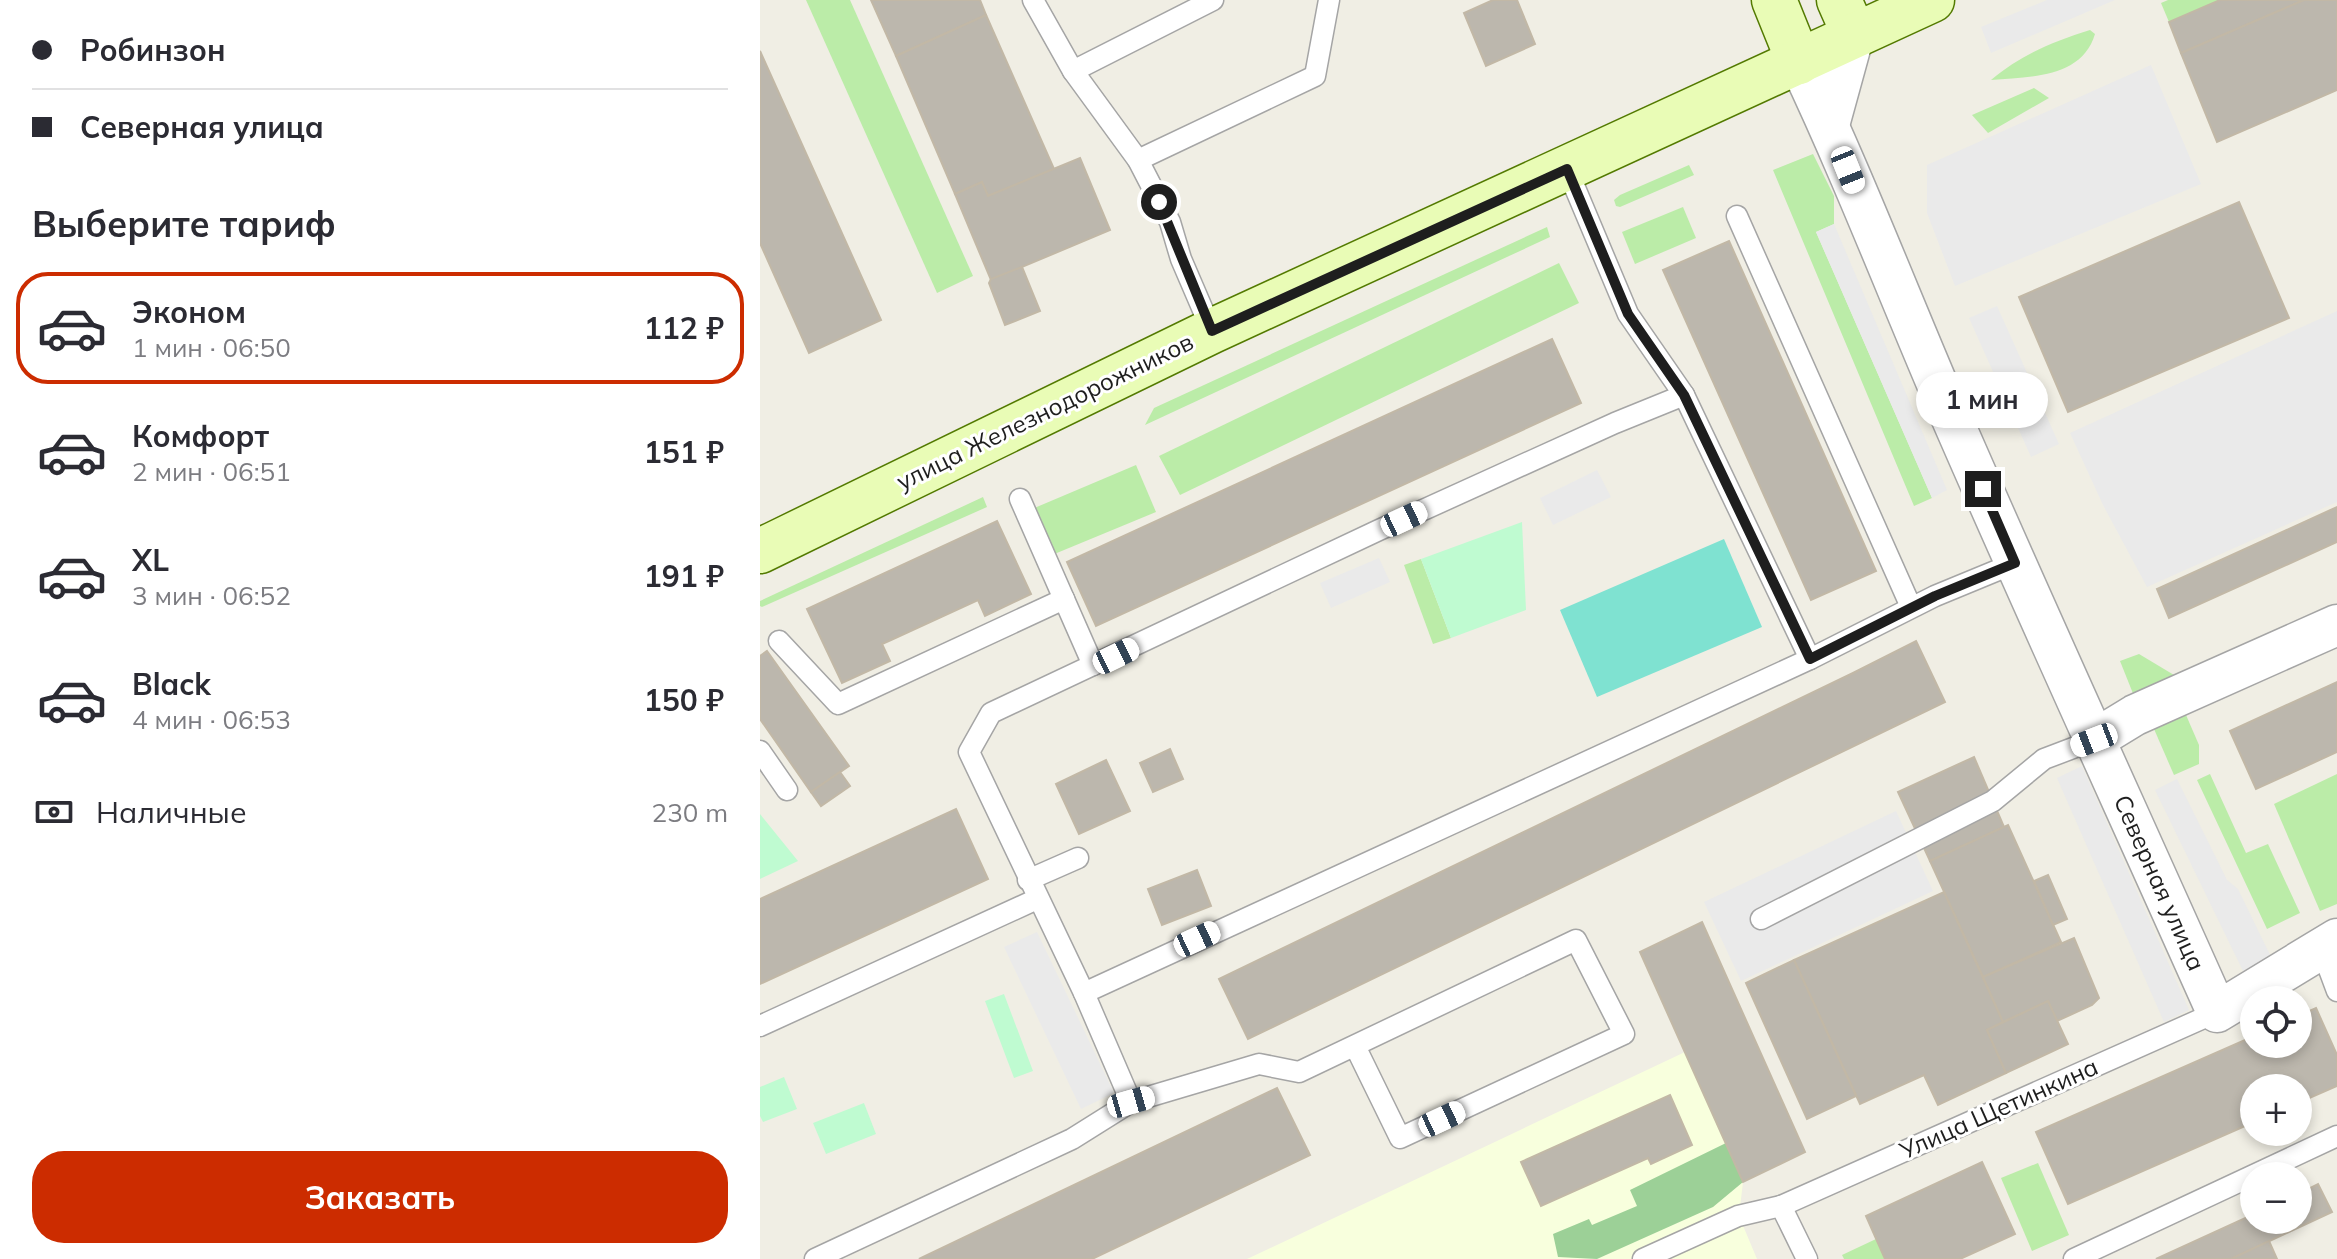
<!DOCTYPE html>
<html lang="ru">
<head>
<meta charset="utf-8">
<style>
  body { margin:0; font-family:Mulish,sans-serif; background:#f2f2f3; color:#2b2b33; height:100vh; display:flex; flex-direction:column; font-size:30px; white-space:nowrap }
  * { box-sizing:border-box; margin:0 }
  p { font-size:26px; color:#7c7c81 }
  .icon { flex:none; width:44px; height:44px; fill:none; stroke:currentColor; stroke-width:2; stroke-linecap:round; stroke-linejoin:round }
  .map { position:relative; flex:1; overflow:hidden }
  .drawer { display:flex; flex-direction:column; background:#fff; width:760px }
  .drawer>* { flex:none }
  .hud { display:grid; align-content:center; height:176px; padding:0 32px; background:#fff }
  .buttons { position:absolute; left:1480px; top:986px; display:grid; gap:16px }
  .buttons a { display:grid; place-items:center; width:72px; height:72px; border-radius:50%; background:#fff; box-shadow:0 4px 12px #0003; font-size:40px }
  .end { position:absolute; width:36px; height:36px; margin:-18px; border:10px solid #1e1e1e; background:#fff; box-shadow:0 0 0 4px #fff }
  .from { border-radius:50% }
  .bubble { position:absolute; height:56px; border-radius:28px; background:#fff; box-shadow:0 4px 12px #0003; font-size:26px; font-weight:700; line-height:56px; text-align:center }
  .car { position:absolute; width:24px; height:48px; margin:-24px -12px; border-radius:10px; box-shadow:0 0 6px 2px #0007; background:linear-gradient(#fff 24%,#345 0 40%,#fff 0 76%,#345 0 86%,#fff 0) }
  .hud b { display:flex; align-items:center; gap:28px; height:76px; font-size:30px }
  .hud b+b { border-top:2px solid #e1e1e2 }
  .hud i { width:20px; height:20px; background:#2b2b33 }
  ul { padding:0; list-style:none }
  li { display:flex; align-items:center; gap:24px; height:112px; margin:0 16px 12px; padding:0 16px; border:4px solid transparent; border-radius:32px }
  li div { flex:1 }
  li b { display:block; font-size:30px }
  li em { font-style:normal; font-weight:700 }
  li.current { border-color:#cc2c00 }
  li>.icon { width:72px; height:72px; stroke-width:1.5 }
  h2 { padding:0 32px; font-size:36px; line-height:96px }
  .pay { display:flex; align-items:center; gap:20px; height:88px; padding:0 32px; font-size:30px }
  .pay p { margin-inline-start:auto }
  .cta { display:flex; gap:16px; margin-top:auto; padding:16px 32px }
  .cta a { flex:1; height:92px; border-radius:32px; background:#cc2c00; color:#fff; font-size:32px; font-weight:700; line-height:92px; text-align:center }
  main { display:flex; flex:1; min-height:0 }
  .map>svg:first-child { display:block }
  .education { fill:#f8ffdd }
  .grass { fill:#bbeca8 }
  .forest { fill:#9cd097 }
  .park { fill:#bffbd1 }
  .pitch { fill:#7fe2d1 }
  .parking { fill:#eaeaea }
  .building { fill:#bcb7ad; stroke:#c2b8a6; stroke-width:2 }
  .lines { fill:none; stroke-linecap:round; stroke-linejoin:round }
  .lane-casing { stroke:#a5a5a5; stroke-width:23 }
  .street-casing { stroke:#a5a5a5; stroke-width:43 }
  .secondary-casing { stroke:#537a01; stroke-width:47 }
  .lane { stroke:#fff; stroke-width:20 }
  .street { stroke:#fff; stroke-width:40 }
  .secondary { stroke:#e9fcb6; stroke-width:44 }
  .route { stroke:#1e1e1e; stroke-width:10 }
  .labels { text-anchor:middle; stroke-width:6; stroke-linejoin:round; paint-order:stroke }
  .street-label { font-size:24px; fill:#1e1e1e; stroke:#fff }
</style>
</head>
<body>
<main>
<section class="drawer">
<div class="hud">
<b><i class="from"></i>Робинзон</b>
<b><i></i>Северная улица</b>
</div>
<h2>Выберите тариф</h2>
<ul>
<li class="current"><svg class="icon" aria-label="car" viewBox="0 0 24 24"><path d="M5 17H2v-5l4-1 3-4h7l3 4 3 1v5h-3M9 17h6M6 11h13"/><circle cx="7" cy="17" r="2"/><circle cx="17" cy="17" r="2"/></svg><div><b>Эконом</b><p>1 мин · 06:50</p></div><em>112 ₽</em></li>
<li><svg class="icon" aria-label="car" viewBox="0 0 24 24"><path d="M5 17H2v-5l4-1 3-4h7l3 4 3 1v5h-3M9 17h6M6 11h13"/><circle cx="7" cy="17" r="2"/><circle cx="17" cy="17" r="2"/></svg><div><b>Комфорт</b><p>2 мин · 06:51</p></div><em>151 ₽</em></li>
<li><svg class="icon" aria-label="car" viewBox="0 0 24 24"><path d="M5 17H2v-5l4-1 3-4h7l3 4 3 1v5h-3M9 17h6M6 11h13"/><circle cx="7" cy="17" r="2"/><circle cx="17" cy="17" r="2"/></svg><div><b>XL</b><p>3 мин · 06:52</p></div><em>191 ₽</em></li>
<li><svg class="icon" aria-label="car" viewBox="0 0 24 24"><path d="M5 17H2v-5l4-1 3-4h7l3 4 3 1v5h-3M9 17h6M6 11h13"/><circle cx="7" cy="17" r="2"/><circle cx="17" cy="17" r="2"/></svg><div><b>Black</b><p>4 мин · 06:53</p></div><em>150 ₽</em></li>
</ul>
<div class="pay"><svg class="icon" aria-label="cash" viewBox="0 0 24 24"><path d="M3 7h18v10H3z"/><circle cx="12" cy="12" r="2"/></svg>Наличные<p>230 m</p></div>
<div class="cta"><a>Заказать</a></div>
</section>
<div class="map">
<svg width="1577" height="1259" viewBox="0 0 1577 1259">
  <rect width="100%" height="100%" fill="#f0eee4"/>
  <polygon class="education" points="925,1052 983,1182 979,1216 997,1259 487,1259"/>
  <g class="grass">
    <polygon points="46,0 90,0 213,276 177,293"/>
    <polygon points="1408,0 1460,0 1409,22 1401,3"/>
    <path d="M 1330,30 L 1335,34 C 1322,78 1270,77 1231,80 C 1261,55 1292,42 1330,30 Z"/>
    <polygon points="1274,88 1289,98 1228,133 1212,115"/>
    <polygon points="1053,154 1074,196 1074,224 1056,232 1172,498 1154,506 1013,170"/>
    <polygon points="929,165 934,175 860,207 856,206 854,200 860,195"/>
    <polygon points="923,207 936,238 875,264 862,232"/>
    <polygon points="787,227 790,237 385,425 394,408"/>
    <polygon points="799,263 819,303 420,495 399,456"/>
    <polygon points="376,465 396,512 292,555 272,509"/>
    <polygon points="223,497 227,507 2,607 0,606 0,601"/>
    <polygon points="661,559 691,638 673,644 644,565"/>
    <polygon points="1379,654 1419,678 1374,696 1360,661"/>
    <polygon points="1426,715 1439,745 1439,764 1414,775 1394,729"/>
    <polygon points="1450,774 1486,853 1508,844 1540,913 1507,929 1437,780"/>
    <polygon points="1577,774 1577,904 1560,911 1514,804"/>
    <polygon points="1278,1163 1309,1235 1272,1251 1241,1178"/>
    <polygon points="1116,1239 1125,1259 1084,1259 1082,1255"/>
  </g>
  <polygon class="forest" points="966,1143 983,1182 953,1207 837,1259 798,1257 793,1234 829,1219 832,1225 877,1206 870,1190"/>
  <g class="park">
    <polygon points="762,522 766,610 691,638 661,559"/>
    <polygon points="0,814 38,861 0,879"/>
    <polygon points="244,994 273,1071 254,1078 225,1001"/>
    <polygon points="24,1077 37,1109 3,1122 0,1116 0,1087"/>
    <polygon points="104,1103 116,1134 66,1154 53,1123"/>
  </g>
  <polygon class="pitch" points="964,539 1002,627 837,697 800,610"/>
  <g class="parking">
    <polygon points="1287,0 1355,0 1231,53 1221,27"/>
    <polygon points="1391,65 1441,184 1195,286 1167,213 1167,165"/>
    <polygon points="1074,224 1187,490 1172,498 1056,232"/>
    <polygon points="1237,306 1299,444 1271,457 1209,318"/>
    <polygon points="1577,311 1577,502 1387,587 1343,505 1310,433"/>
    <polygon points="837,470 851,497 793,525 780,498"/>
    <polygon points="619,558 630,582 571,608 560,583"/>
    <polygon points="1322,766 1429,1010 1404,1022 1297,778"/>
    <polygon points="1417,779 1467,880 1478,889 1511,957 1483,971 1395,790"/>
    <polygon points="1136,811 1173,891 981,981 944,902"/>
    <polygon points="277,932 354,1093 321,1109 244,947"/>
  </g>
  <g class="building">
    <polygon points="111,0 220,0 226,15 136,56"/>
    <polygon points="733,0 757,0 775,44 726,66 704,13"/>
    <polygon points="1460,0 1544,0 1421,53 1409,22"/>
    <polygon points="1544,0 1577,0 1577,90 1457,142 1421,53"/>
    <polygon points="226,15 294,169 228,196 222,182 195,194 136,56"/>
    <polygon points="0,51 121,320 49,353 0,243"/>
    <polygon points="320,158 350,230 231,280 195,194 222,182 228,196"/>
    <polygon points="1479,202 1529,318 1308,412 1259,297"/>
    <polygon points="969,241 1116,571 1051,600 903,270"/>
    <polygon points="262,267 280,311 245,325 229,283 231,279"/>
    <polygon points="792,339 821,403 336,626 307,562"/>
    <polygon points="1577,507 1577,542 1409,618 1397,589"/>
    <polygon points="237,521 271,594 225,616 218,600 131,640 122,644 130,661 82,683 47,609"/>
    <polygon points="1156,641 1185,702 488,1039 459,979 1093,673"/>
    <polygon points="7,651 89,766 51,792 0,719 0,656"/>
    <polygon points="1577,682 1577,752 1496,789 1470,731"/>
    <polygon points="410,749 423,779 393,792 380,763"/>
    <polygon points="1214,757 1244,827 1170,861 1138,792"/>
    <polygon points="346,760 370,811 319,834 296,784"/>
    <polygon points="80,772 90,786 61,806 51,792"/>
    <polygon points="196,809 228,879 0,984 0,899"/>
    <polygon points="1248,825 1301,942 1223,977 1170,861"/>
    <polygon points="437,870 451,906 402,925 388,889"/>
    <polygon points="1288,875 1307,919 1293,925 1274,881"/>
    <polygon points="1184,892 1243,1022 1227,1030 1246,1073 1178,1105 1164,1075 1100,1104 1034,960"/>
    <polygon points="942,922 1045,1152 983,1182 880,952"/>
    <polygon points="1314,938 1339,998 1332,1005 1297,1021 1288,1001 1243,1022 1223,977"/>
    <polygon points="1034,960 1096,1096 1047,1119 986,983"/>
    <polygon points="1288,1001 1308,1044 1246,1073 1227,1030"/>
    <polygon points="1556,1008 1577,1055 1577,1086 1538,1103 1538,1088 1494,1088 1494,1122 1308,1204 1276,1132 1494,1036 1494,1044 1538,1044 1538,1016"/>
    <polygon points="517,1088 550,1155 332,1259 159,1259"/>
    <polygon points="910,1095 932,1145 891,1164 888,1158 781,1206 761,1162"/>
    <polygon points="1222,1162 1255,1234 1200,1259 1125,1259 1106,1216"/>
    <polygon points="1558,1184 1572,1212 1471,1259 1396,1259 1494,1214 1494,1220 1538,1220 1538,1194"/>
    <polygon points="1509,1241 1517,1259 1471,1259"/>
  </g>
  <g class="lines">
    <g class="lane-casing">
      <g id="lane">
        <polyline points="273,0 313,71"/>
        <polyline points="378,160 555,76 569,0"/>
        <polyline points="807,169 868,314 924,395 1050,659"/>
        <polyline points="977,216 1151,607"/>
        <polyline points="452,331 421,259 410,222 378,160 313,71 453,0"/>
        <polyline points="260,499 333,665"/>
        <polyline points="19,641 78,704 304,599"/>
        <polyline points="0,751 27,790"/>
        <polyline points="268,880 318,858"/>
        <polyline points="1001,919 1233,801 1284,759 1334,740"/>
        <polyline points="1561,948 1577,991"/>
        <polyline points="324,993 1050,659 1175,596 1255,563"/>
        <polyline points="0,1026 277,899"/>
        <polyline points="371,1102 324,993 209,752 231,713 619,530 855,423 924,395"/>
        <polyline points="1021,1206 1047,1259"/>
        <polyline points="55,1259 312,1139 371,1102 499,1064 539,1072 816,940 864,1034 640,1138 595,1046"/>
        <polyline points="883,1259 978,1216 1021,1206 1457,1012"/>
        <polyline points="1314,1259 1577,1136"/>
      </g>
    </g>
    <g class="street-casing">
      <g id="street">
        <path d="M 1039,62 C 1096,182 1143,306 1196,428 C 1281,623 1370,817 1457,1012 L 1577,939"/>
        <polyline points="1069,125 1094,34"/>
        <polyline points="1334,740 1375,715 1577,625"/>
      </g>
    </g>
    <g class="secondary-casing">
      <g id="secondary">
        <polyline points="1014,0 1039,62"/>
        <polyline points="1079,0 1094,34"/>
        <polyline points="0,551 452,331 1172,0"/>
      </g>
    </g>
    <use href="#lane" class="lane"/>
    <use href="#street" class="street"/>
    <use href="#secondary" class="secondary"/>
  </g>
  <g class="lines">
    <polyline class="route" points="399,202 452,331 807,169 868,314 924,395 1050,659 1175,596 1255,563 1223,489"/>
  </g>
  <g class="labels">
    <g class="street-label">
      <text transform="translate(285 412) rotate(-26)" y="8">улица Железнодорожников</text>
      <text transform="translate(1399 883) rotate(66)" y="8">Северная улица</text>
      <text transform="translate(1239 1109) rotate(-24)" y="8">Улица Щетинкина</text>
    </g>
  </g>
</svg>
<div class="buttons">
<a><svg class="icon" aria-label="locate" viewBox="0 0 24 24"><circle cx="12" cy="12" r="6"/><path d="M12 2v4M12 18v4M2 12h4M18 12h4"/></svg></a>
<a>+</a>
<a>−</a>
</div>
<i class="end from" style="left:399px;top:202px"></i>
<i class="end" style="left:1223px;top:489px"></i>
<div class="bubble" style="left:1156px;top:372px;width:132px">1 мин</div>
<i class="car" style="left:1088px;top:170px;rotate:158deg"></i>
<i class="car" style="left:644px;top:519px;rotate:65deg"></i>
<i class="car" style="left:356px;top:656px;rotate:64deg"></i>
<i class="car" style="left:1334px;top:740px;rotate:249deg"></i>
<i class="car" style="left:437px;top:939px;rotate:65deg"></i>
<i class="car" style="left:371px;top:1102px;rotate:74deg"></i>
<i class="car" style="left:682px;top:1119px;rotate:65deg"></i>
</div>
</main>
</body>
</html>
